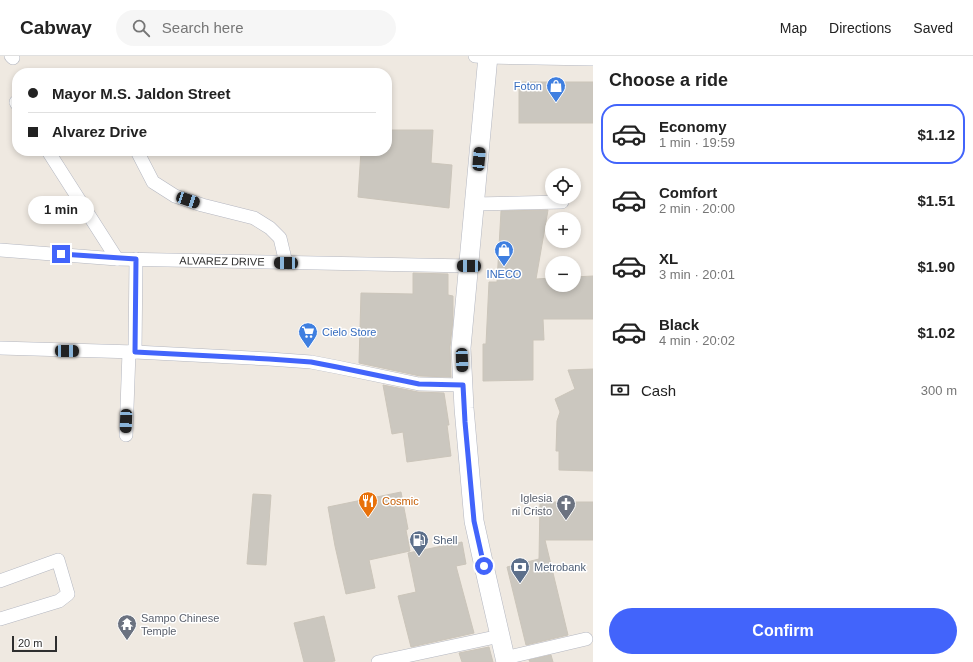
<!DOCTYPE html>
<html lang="en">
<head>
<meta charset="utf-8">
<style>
  body { margin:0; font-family:Arial,sans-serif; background:#f6f6f6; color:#222; height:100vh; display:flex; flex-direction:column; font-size:15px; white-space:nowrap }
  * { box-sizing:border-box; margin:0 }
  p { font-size:13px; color:#767676 }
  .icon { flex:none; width:22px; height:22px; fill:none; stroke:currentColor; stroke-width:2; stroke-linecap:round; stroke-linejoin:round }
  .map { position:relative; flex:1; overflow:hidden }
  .side { display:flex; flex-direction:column; background:#fff; width:380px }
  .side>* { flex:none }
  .top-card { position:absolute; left:12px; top:12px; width:380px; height:88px; border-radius:16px; box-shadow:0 2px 6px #0003; display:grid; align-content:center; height:88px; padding:0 16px; background:#fff }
  .buttons { position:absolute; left:545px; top:112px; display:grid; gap:8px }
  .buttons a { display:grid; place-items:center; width:36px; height:36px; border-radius:50%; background:#fff; box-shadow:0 2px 6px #0003; font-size:20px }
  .scale { position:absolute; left:12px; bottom:10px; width:45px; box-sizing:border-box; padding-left:4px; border:2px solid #2e2e2e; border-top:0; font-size:11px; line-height:14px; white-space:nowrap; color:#2e2e2e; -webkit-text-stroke:3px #fff; paint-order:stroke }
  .end { position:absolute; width:18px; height:18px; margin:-9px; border:5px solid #4264fb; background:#fff; box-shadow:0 0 0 2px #fff }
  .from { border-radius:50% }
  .bubble { position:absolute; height:28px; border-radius:14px; background:#fff; box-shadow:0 2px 6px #0003; font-size:13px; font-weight:600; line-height:28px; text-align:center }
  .car { position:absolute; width:12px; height:24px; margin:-12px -6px; border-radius:5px; box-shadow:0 0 3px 1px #0007; background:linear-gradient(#222 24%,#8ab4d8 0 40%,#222 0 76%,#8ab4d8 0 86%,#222 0) }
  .top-card b { display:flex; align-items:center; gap:14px; height:38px; font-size:15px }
  .top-card b+b { border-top:1px solid #e0e0e0 }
  .top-card i { width:10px; height:10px; background:#222 }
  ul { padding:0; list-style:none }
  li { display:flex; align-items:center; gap:12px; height:60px; margin:0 8px 6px; padding:0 8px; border:2px solid transparent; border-radius:16px }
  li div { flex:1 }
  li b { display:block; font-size:15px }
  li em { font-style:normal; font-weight:600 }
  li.selected { border-color:#4264fb }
  li>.icon { width:36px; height:36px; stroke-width:1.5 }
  h2 { padding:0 16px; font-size:18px; line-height:48px }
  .pay { display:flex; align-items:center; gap:10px; height:44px; padding:0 16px; font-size:15px }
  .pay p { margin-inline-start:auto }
  .primary-button { display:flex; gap:8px; margin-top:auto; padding:8px 16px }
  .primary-button a { flex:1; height:46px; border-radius:24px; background:#4264fb; color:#fff; font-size:16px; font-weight:600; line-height:46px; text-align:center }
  header { display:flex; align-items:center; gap:24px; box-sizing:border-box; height:56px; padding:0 20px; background:#fff; border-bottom:1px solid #e0e0e0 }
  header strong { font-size:19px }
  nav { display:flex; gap:22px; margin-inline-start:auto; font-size:14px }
  .search { width:280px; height:36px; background:#f6f6f6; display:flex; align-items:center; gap:10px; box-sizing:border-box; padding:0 14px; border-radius:22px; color:#767676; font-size:15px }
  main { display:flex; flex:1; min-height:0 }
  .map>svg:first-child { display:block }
  .building { fill:#cbc7bf; stroke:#cbc5ba }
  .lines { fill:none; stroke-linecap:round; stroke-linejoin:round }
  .minor-casing { stroke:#b4b7c1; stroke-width:14 }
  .secondary-casing { stroke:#b4b7c1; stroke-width:20 }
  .minor { stroke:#fff; stroke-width:13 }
  .secondary { stroke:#fff; stroke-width:19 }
  .route { stroke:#4264fb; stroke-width:5 }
  .labels { text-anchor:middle; stroke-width:3; stroke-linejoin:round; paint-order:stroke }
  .shop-label { font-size:11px; fill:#366cbe; stroke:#fff; text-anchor:end }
  .street-label { font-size:11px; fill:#2e2e2e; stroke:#fff }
  .worship-label { font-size:11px; fill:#5b616d; stroke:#fff; text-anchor:end }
  .food-label { font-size:11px; fill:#c56008; stroke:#fff; text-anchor:start }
  .service-label { font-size:11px; fill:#4e5e75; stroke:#fff; text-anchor:start }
</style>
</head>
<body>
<header>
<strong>Cabway</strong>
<div class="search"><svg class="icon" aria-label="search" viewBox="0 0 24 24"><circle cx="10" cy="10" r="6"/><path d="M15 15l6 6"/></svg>Search here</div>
<nav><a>Map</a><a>Directions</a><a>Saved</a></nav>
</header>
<main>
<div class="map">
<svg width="593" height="606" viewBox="0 0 593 606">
  <rect width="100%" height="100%" fill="#efe9e1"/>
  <g class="building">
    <rect x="519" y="26" width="74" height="41"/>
    <polygon points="387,74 433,74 431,107 452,109 449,152 358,141 361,95 387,95"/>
    <polygon points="548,154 536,223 552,222 552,229 574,229 574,221 593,220 593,263 543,263 544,284 533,284 533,324 483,325 483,288 486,288 489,226 497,226 501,155"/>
    <polygon points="413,217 448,218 448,239 453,240 453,264 450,291 451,321 420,320 359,307 361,237 413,238"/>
    <polygon points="593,313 593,415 559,414 559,395 556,395 557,365 560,356 555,343 575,333 568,314"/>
    <polygon points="383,329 418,336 444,337 449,369 447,369 451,400 407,406 403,376 392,378"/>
    <polygon points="401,436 408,473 406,474 410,495 369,504 375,532 346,538 335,490 328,451"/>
    <polygon points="253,438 271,439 266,509 247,508"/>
    <polygon points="540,446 593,446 593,484 545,484 568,579 526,589 507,511 539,503"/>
    <polygon points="462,486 466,508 456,510 474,577 411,591 398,540 416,536 408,497"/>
    <polygon points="324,560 335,605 329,606 304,606 294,567"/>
    <polygon points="489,591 493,606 462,606 459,597"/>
    <polygon points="551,599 553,606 530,606 529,604"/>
  </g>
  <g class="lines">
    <g class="minor-casing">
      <g id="minor">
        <polyline points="11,0 13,2"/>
        <polyline points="475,0 488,1 593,3"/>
        <polyline points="16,46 17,48"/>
        <polyline points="48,95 117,203"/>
        <polyline points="137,95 153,126 175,140 202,149 254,162 270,172 280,182 286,207"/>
        <polyline points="475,148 562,146"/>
        <polyline points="0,194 117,203 469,210"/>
        <polyline points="0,292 135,296 269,303 311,306 337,311 419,328 463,329"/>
        <polyline points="135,296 136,203"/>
        <polyline points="126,379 129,296"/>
        <polyline points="0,525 58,504 68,538 59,545 0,563"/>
        <polyline points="505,602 586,583"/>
        <polyline points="378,606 500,580"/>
      </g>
    </g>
    <g class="secondary-casing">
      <polyline id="secondary" points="488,0 461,292 464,352 474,465 484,510 506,606"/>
    </g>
    <use href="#minor" class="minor"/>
    <use href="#secondary" class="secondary"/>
  </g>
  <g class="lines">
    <polyline class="route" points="61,198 136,203 135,296 269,303 311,306 337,311 419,328 463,329 465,366 474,465 484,510"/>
  </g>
  <defs>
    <g id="shop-pin" transform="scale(1)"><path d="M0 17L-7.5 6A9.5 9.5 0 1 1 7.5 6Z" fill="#3f7fe0" stroke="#fff"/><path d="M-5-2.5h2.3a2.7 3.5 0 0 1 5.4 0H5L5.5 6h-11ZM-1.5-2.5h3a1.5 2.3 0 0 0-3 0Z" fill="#fff"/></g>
    <g id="supermarket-pin" transform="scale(1)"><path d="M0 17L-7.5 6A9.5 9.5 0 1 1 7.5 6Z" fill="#3f7fe0" stroke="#fff"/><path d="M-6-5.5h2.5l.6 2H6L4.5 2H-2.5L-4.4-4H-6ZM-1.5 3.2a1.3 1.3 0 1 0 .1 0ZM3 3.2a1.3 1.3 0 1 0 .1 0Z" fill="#fff"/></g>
    <g id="restaurant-pin" transform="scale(1)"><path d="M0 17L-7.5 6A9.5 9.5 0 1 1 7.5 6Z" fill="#e8710a" stroke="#fff"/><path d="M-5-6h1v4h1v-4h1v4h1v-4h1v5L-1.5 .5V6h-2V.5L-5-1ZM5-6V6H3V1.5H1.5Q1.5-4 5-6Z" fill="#fff"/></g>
    <g id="church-pin" transform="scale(1)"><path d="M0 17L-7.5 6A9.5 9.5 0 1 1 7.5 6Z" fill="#6b7280" stroke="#fff"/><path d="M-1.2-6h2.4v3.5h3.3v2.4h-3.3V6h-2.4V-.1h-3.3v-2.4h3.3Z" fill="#fff"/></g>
    <g id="fuel-pin" transform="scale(1)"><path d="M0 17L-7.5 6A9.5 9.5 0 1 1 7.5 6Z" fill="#5c6f8a" stroke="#fff"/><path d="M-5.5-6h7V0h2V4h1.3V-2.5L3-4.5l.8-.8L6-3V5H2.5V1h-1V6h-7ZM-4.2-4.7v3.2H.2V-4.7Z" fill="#fff"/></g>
    <g id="bank-pin" transform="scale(1)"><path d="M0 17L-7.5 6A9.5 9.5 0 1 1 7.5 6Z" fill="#5c6f8a" stroke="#fff"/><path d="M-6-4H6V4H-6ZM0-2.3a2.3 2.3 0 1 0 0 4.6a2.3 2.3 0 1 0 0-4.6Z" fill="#fff"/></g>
    <g id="temple-pin" transform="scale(1)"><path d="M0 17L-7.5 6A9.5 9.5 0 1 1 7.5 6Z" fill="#6b7280" stroke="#fff"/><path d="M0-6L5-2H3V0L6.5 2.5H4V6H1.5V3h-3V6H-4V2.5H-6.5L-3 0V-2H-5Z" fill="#fff"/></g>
  </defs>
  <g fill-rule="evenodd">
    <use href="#shop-pin" x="556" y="30"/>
    <use href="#shop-pin" x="504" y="194"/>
    <use href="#supermarket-pin" x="308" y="276"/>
    <use href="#restaurant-pin" x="368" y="445"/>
    <use href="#church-pin" x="566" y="448"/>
    <use href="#fuel-pin" x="419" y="484"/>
    <use href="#bank-pin" x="520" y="511"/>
    <use href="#temple-pin" x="127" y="568"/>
  </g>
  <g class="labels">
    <g class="shop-label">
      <text x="542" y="34">Foton</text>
      <text x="504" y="222" text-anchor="middle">INECO</text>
      <text x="322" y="280" text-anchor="start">Cielo Store</text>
    </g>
    <g class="street-label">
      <text transform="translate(222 205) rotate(1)" y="4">ALVAREZ DRIVE</text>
    </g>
    <g class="worship-label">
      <text x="552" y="446">Iglesia<tspan x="552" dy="13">ni Cristo</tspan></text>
      <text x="141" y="566" text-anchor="start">Sampo Chinese<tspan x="141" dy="13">Temple</tspan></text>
    </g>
    <g class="food-label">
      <text x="382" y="449">Cosmic</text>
    </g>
    <g class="service-label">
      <text x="433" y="488">Shell</text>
      <text x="534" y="515">Metrobank</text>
    </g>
  </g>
</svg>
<div class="buttons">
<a><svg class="icon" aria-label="locate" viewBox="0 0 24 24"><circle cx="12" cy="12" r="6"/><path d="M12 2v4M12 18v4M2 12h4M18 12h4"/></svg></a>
<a>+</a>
<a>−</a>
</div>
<div class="scale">20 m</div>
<i class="end from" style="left:484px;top:510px"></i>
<i class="end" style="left:61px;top:198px"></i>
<div class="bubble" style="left:28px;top:140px;width:66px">1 min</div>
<i class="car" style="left:479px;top:103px;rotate:5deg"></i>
<i class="car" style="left:188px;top:144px;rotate:109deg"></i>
<i class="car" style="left:286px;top:207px;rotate:271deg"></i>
<i class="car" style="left:469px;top:210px;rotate:271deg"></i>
<i class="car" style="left:67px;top:295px;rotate:91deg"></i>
<i class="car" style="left:462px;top:304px;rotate:178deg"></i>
<i class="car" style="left:126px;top:365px;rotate:182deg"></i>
<div class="top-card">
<b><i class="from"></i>Mayor M.S. Jaldon Street</b>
<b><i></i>Alvarez Drive</b>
</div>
</div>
<section class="side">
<h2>Choose a ride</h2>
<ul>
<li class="selected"><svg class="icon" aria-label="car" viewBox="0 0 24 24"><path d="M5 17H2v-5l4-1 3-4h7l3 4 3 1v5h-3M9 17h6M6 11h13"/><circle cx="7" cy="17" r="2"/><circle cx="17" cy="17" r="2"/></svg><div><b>Economy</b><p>1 min · 19:59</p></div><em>$1.12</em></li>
<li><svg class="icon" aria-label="car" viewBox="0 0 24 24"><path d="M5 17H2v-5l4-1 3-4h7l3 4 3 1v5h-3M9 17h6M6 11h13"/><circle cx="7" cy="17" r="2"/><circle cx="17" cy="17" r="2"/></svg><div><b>Comfort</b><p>2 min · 20:00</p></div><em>$1.51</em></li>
<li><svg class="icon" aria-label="car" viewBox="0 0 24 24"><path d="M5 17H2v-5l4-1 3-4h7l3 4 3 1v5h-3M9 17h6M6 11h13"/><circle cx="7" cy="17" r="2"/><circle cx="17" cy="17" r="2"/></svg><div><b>XL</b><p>3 min · 20:01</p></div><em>$1.90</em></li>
<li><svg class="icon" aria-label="car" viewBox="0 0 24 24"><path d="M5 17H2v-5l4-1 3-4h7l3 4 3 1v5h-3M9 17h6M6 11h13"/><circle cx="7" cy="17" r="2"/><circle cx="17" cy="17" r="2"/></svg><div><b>Black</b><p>4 min · 20:02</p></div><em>$1.02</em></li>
</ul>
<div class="pay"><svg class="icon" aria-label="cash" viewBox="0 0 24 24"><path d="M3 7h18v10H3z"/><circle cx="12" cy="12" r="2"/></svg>Cash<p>300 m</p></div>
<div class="primary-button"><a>Confirm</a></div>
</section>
</main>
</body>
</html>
